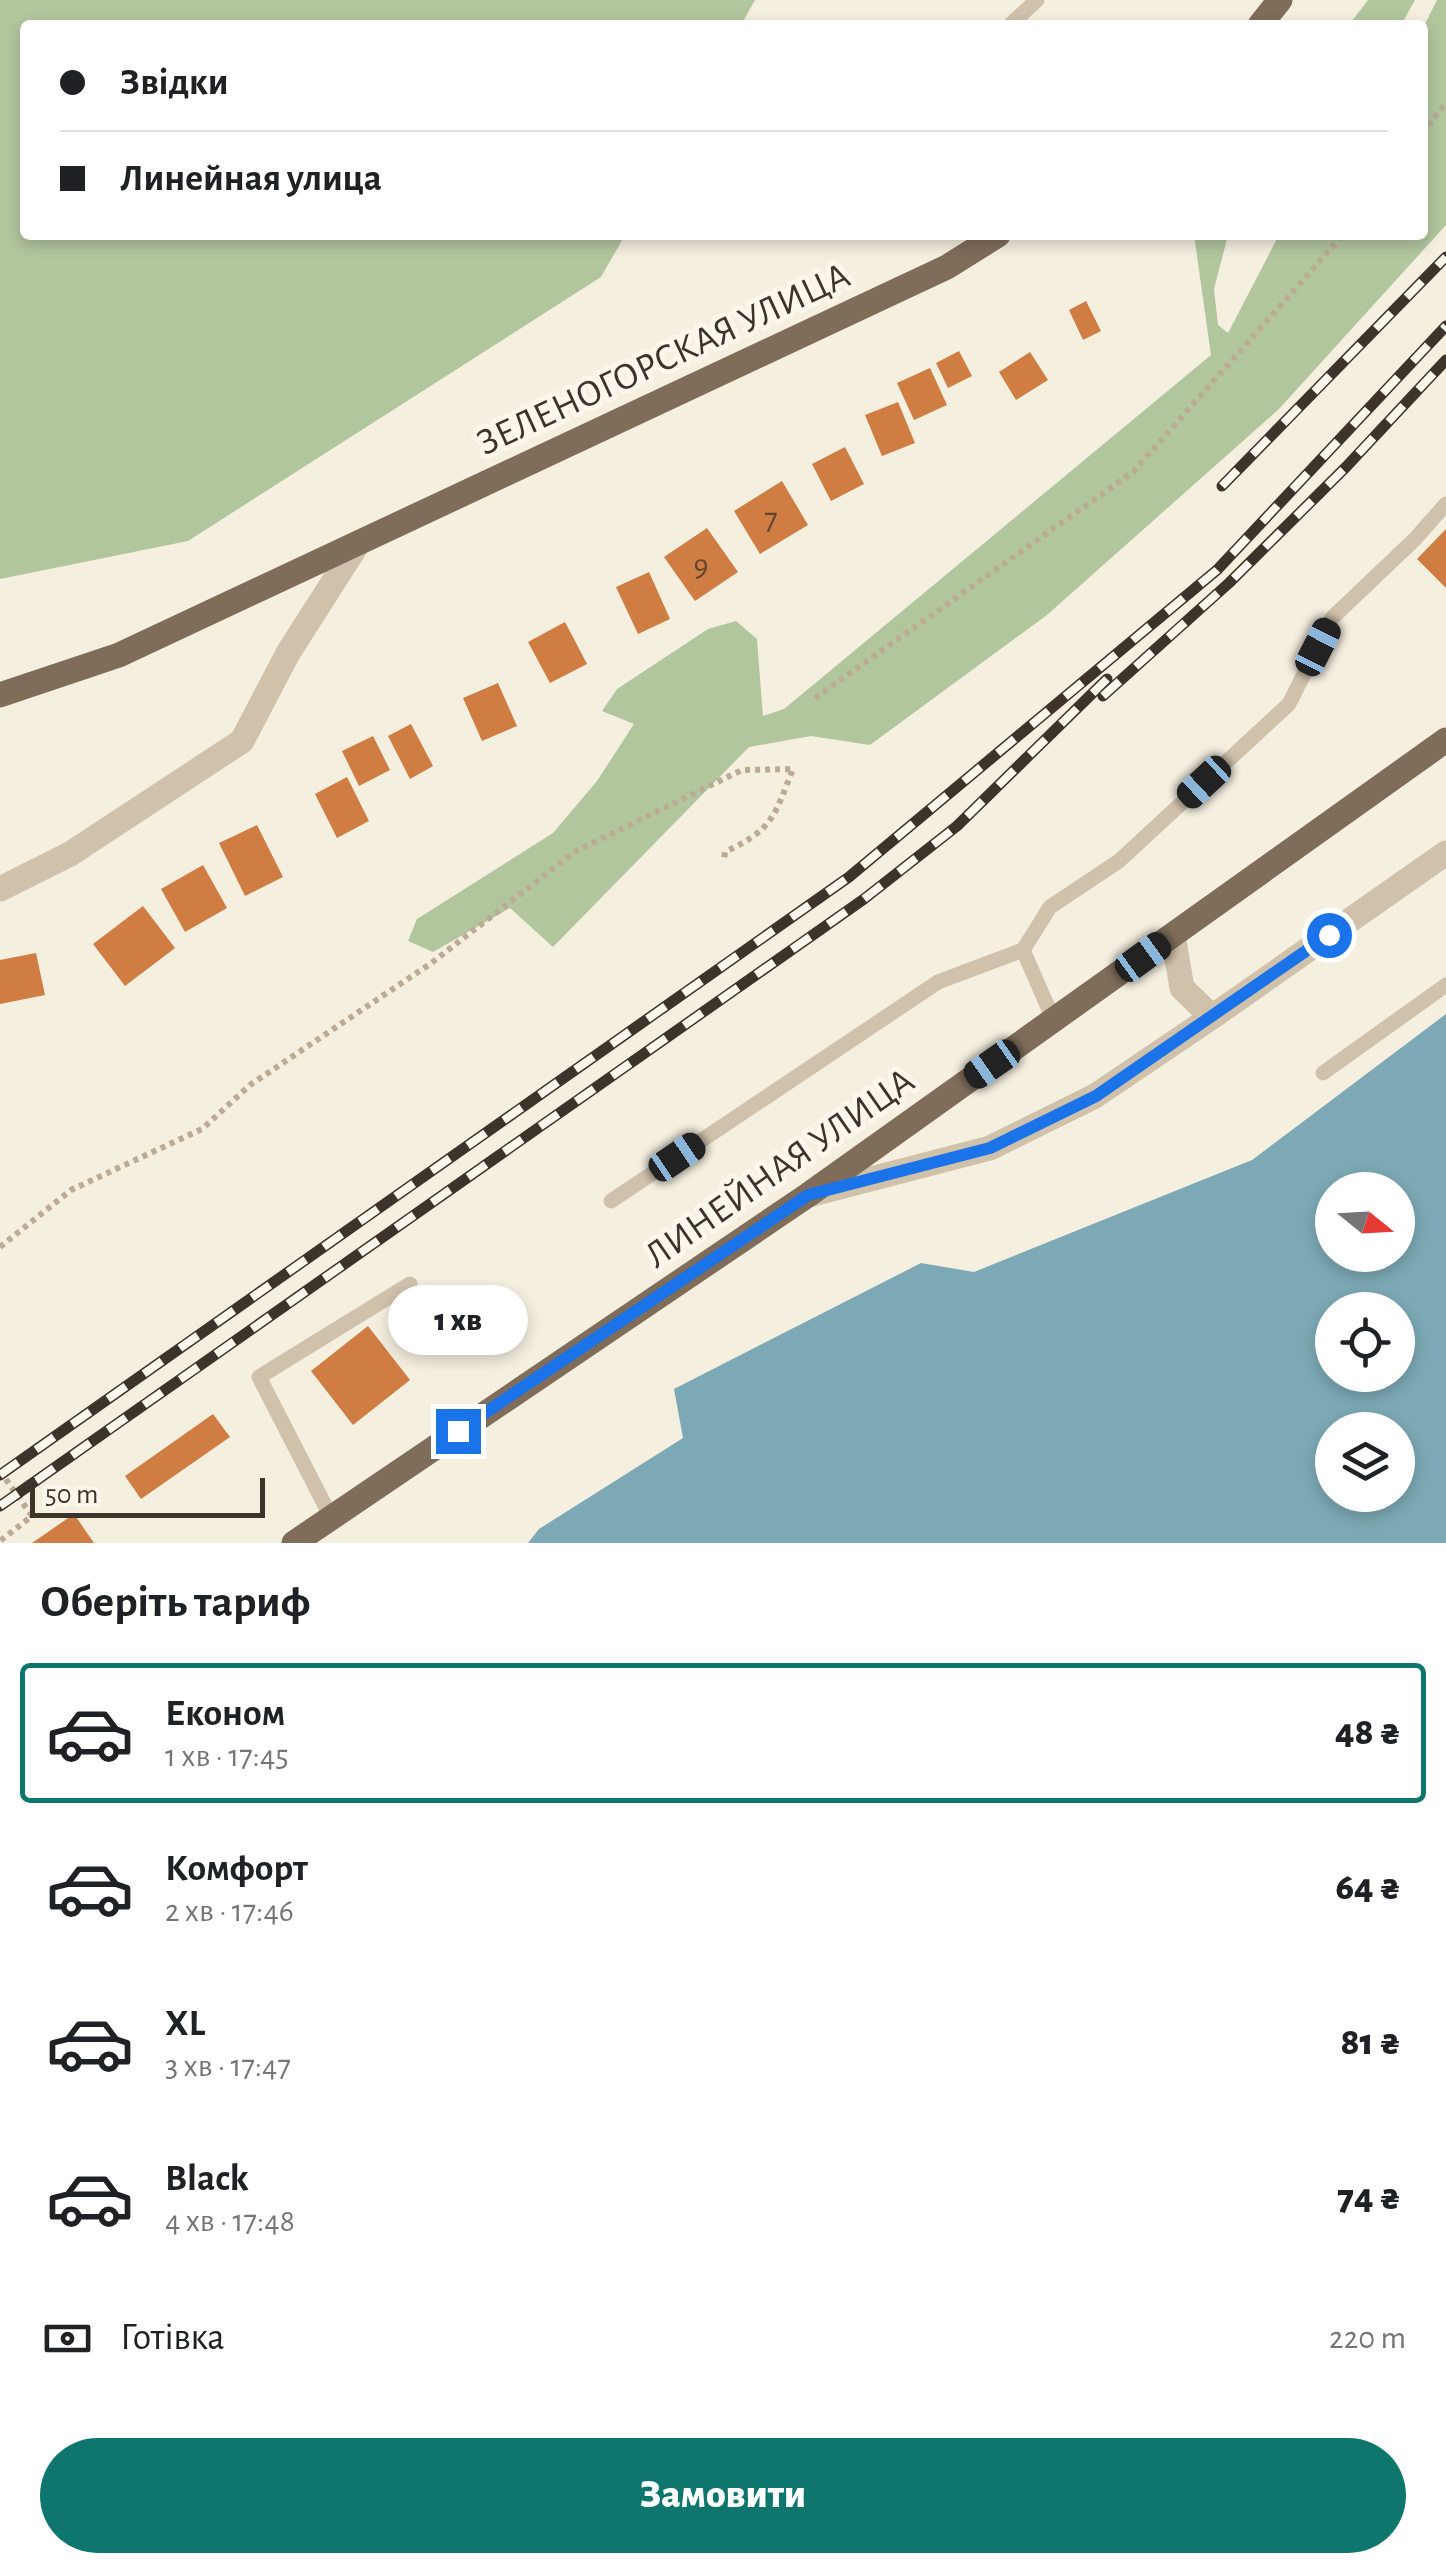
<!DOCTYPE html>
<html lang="uk">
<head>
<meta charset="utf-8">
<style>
  body { margin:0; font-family:"Alegreya Sans",sans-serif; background:#f6f6f6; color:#202124; height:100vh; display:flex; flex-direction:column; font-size:38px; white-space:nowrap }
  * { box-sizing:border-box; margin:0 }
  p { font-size:32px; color:#757577 }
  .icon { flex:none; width:55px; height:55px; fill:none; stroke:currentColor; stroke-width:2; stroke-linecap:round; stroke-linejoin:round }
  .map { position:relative; height:1543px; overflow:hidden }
  .sheet { display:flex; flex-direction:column; background:#fff; flex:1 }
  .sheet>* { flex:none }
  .guide { position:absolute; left:20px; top:20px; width:1408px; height:220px; border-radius:10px; box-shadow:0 5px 15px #0003; display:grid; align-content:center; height:220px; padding:0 40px; background:#fff }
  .needle { width:65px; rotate:108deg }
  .tools { position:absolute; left:1315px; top:1172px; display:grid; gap:20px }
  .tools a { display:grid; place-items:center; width:100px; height:100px; border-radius:50%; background:#fff; box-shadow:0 5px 15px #0003; font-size:50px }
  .scale { position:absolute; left:30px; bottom:25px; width:235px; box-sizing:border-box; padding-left:10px; border:5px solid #3c332a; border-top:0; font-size:28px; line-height:35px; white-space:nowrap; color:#3c332a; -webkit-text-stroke:8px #fcf7ed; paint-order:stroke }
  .end { position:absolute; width:45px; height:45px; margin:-22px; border:12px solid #1a73e8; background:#fff; box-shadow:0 0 0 5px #fff }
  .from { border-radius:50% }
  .bubble { position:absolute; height:70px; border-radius:35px; background:#fff; box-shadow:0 5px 15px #0003; font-size:32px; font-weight:800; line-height:70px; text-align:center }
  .car { position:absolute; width:30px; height:60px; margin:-30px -15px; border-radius:12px; box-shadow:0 0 8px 2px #0007; background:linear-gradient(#222 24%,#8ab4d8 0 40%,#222 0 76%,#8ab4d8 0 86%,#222 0) }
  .guide b { display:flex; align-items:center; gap:35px; height:95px; font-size:38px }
  .guide b+b { border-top:2px solid #e0e0e0 }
  .guide i { width:25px; height:25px; background:#202124 }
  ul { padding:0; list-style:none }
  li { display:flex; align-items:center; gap:30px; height:140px; margin:0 20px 15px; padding:0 20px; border:5px solid transparent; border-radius:10px }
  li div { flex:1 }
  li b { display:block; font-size:38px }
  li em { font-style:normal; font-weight:800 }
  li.current { border-color:#0f766e }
  li>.icon { width:90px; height:90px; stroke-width:1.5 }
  h2 { padding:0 40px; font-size:45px; line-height:120px }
  .pay { display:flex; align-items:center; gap:25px; height:110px; padding:0 40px; font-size:38px }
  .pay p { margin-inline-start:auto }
  .action { display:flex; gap:20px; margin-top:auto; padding:20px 40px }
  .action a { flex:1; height:115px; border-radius:60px; background:#0f766e; color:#fff; font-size:40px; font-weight:800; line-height:115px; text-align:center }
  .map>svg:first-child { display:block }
  .green { fill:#b2c69e }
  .water { fill:#7ca9b5; fill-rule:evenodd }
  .building { fill:#cf7d43 }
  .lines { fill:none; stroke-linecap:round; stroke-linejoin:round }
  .path { stroke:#bbab94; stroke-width:6; stroke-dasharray:5 5; stroke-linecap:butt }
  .service { stroke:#cfc1aa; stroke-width:15 }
  .minor { stroke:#cfc1aa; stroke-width:25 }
  .primary { stroke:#7f6d5a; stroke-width:25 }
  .rail-casing { stroke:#3c332a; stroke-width:11 }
  .rail { stroke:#fcf7ed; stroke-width:8; stroke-dasharray:22; stroke-linecap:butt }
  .route { stroke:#1a73e8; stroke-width:12 }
  .labels { text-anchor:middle; stroke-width:10; stroke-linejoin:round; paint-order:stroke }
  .number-label { font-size:32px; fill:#614630 }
  .street-label { font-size:38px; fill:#3c332a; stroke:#fcf7ed }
</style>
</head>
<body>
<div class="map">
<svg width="1446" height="1543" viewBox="0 0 1446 1543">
  <rect width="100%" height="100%" fill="#f5efe0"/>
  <g class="green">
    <polygon points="0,0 755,0 741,25 25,25 25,235 625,235 601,277 188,541 0,579"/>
    <polygon points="1368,0 1415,0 1401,25 1349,25"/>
    <polygon points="1437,0 1446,0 1446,225 1279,409 1047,615 870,745 811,736 749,747 553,947 510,908 433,952 408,941 417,919 553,833 597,781 634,724 602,711 617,689 708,629 736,621 757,639 763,716 784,709 1211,355 1194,235 1228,235 1214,289 1218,325 1228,333 1279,235 1422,235 1423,28"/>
  </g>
  <path class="water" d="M 1446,1014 L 1446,1543 L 528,1543 L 539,1529 L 683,1438 L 674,1389 L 921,1263 L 974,1272 L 1252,1160 ZM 1332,1190 L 1398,1190 L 1398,1255 L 1332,1255 ZM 1332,1310 L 1398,1310 L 1398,1375 L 1332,1375 ZM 1332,1430 L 1398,1430 L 1398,1495 L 1332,1495 Z"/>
  <g class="building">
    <polygon points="1086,301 1101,331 1083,340 1069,310"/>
    <polygon points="959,351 972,376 948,388 936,363"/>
    <polygon points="1030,352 1048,380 1016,400 999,372"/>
    <polygon points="930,368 947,405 914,420 897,383"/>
    <polygon points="898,402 915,443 882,456 865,415"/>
    <polygon points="845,447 864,484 831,501 812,464"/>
    <polygon points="782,481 808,525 760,554 734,511"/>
    <polygon points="707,528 738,572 695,601 664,557"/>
    <polygon points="1446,529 1446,588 1417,559"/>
    <polygon points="649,572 670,619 638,634 616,587"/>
    <polygon points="565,622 587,664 550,683 528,642"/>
    <polygon points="498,683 517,726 482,741 463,698"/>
    <polygon points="411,724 433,766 410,779 388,736"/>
    <polygon points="373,736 390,770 359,786 342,751"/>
    <polygon points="347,777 369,821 337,838 315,794"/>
    <polygon points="257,825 283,877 245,896 219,843"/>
    <polygon points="203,865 227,908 185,932 161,889"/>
    <polygon points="143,906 175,948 125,986 93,944"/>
    <polygon points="36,953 45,995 0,1004 0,960"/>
    <polygon points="368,1326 410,1380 353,1425 311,1371"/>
    <polygon points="213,1414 230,1437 141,1499 125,1476"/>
    <polygon points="74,1514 94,1543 32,1543"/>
  </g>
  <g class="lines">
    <g class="path">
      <polyline points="1422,133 1446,103"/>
      <polyline points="815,698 1133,472 1343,235"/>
      <path d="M 0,1247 L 71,1190 L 202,1129 L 250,1085 L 430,964 L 576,851 L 742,770 L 793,769 C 774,816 774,829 725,852 L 724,859"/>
      <polyline points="0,1471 32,1516 0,1541"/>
    </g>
    <g class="service">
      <polyline points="1010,25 1037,0"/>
      <polyline points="1054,1021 1023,950 1050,907 1119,861 1289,704 1332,618 1414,540 1446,504"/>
      <polyline points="1323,1073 1446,985"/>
      <polyline points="611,1201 938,982 1023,950"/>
      <polyline points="331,1517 259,1377 410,1284"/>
    </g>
    <g class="minor">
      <polyline points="0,889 70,854 242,741 288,653 357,545"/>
      <polyline points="1173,935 1182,988 1212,1017 1446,853"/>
      <polyline points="809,1195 990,1148 1095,1096 1212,1017"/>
    </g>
    <g class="primary">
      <polyline points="1260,25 1280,0"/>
      <polyline points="0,695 119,655 947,267 998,235"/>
      <polyline points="294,1543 808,1195 1446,740"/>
    </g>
    <g class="rail-casing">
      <g id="rail">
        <polyline points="1222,486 1446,257"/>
        <polyline points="1103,696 1229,583 1346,467 1446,360"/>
        <polyline points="0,1475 849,877 1217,570 1446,326"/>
        <polyline points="0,1506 864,899 957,826 1107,679"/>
      </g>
    </g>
    <use href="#rail" class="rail"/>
  </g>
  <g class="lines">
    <polyline class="route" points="458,1431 808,1195 990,1148 1096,1096 1329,935"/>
  </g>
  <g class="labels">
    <g class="number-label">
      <text x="771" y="529">7</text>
      <text x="701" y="576">9</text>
    </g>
    <g class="street-label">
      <text transform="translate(663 358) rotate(-25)" y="13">ЗЕЛЕНОГОРСКАЯ УЛИЦА</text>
      <text transform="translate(779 1167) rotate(-35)" y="13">ЛИНЕЙНАЯ УЛИЦА</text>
    </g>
  </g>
</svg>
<div class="tools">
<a><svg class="needle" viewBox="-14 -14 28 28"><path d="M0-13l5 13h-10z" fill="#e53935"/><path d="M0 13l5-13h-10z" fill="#757577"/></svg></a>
<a><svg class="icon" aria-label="locate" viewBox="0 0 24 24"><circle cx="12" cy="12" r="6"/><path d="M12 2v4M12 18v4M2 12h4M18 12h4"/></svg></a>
<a><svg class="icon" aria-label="layers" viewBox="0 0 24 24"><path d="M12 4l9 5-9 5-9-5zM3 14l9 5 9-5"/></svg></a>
</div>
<div class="scale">50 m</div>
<i class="end from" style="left:1329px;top:935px"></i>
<i class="end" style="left:458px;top:1431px"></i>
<div class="bubble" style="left:388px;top:1285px;width:140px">1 хв</div>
<i class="car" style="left:1318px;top:647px;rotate:27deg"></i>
<i class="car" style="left:1204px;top:782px;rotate:227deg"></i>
<i class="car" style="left:1143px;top:957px;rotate:54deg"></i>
<i class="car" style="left:992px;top:1064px;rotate:235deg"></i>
<i class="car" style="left:677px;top:1157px;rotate:56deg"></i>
<div class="guide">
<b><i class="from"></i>Звідки</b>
<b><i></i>Линейная улица</b>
</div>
</div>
<section class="sheet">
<h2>Оберіть тариф</h2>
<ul>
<li class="current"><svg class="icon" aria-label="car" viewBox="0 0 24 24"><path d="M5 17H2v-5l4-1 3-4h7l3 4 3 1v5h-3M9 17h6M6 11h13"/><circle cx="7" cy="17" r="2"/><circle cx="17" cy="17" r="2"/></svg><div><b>Економ</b><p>1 хв · 17:45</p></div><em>48 ₴</em></li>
<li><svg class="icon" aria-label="car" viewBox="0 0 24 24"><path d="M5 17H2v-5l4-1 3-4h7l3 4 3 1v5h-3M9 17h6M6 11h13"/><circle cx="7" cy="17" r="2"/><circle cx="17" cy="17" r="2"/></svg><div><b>Комфорт</b><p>2 хв · 17:46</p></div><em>64 ₴</em></li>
<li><svg class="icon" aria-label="car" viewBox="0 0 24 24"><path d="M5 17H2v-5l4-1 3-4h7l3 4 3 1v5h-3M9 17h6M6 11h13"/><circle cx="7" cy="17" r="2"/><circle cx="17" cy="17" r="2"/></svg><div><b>XL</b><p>3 хв · 17:47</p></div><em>81 ₴</em></li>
<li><svg class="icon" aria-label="car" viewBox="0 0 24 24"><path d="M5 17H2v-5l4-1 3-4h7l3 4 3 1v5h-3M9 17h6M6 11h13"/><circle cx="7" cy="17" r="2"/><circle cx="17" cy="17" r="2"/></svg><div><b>Black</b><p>4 хв · 17:48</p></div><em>74 ₴</em></li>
</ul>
<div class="pay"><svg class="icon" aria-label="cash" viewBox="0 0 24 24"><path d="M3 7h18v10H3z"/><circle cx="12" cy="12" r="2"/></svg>Готівка<p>220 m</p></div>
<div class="action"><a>Замовити</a></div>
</section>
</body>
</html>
